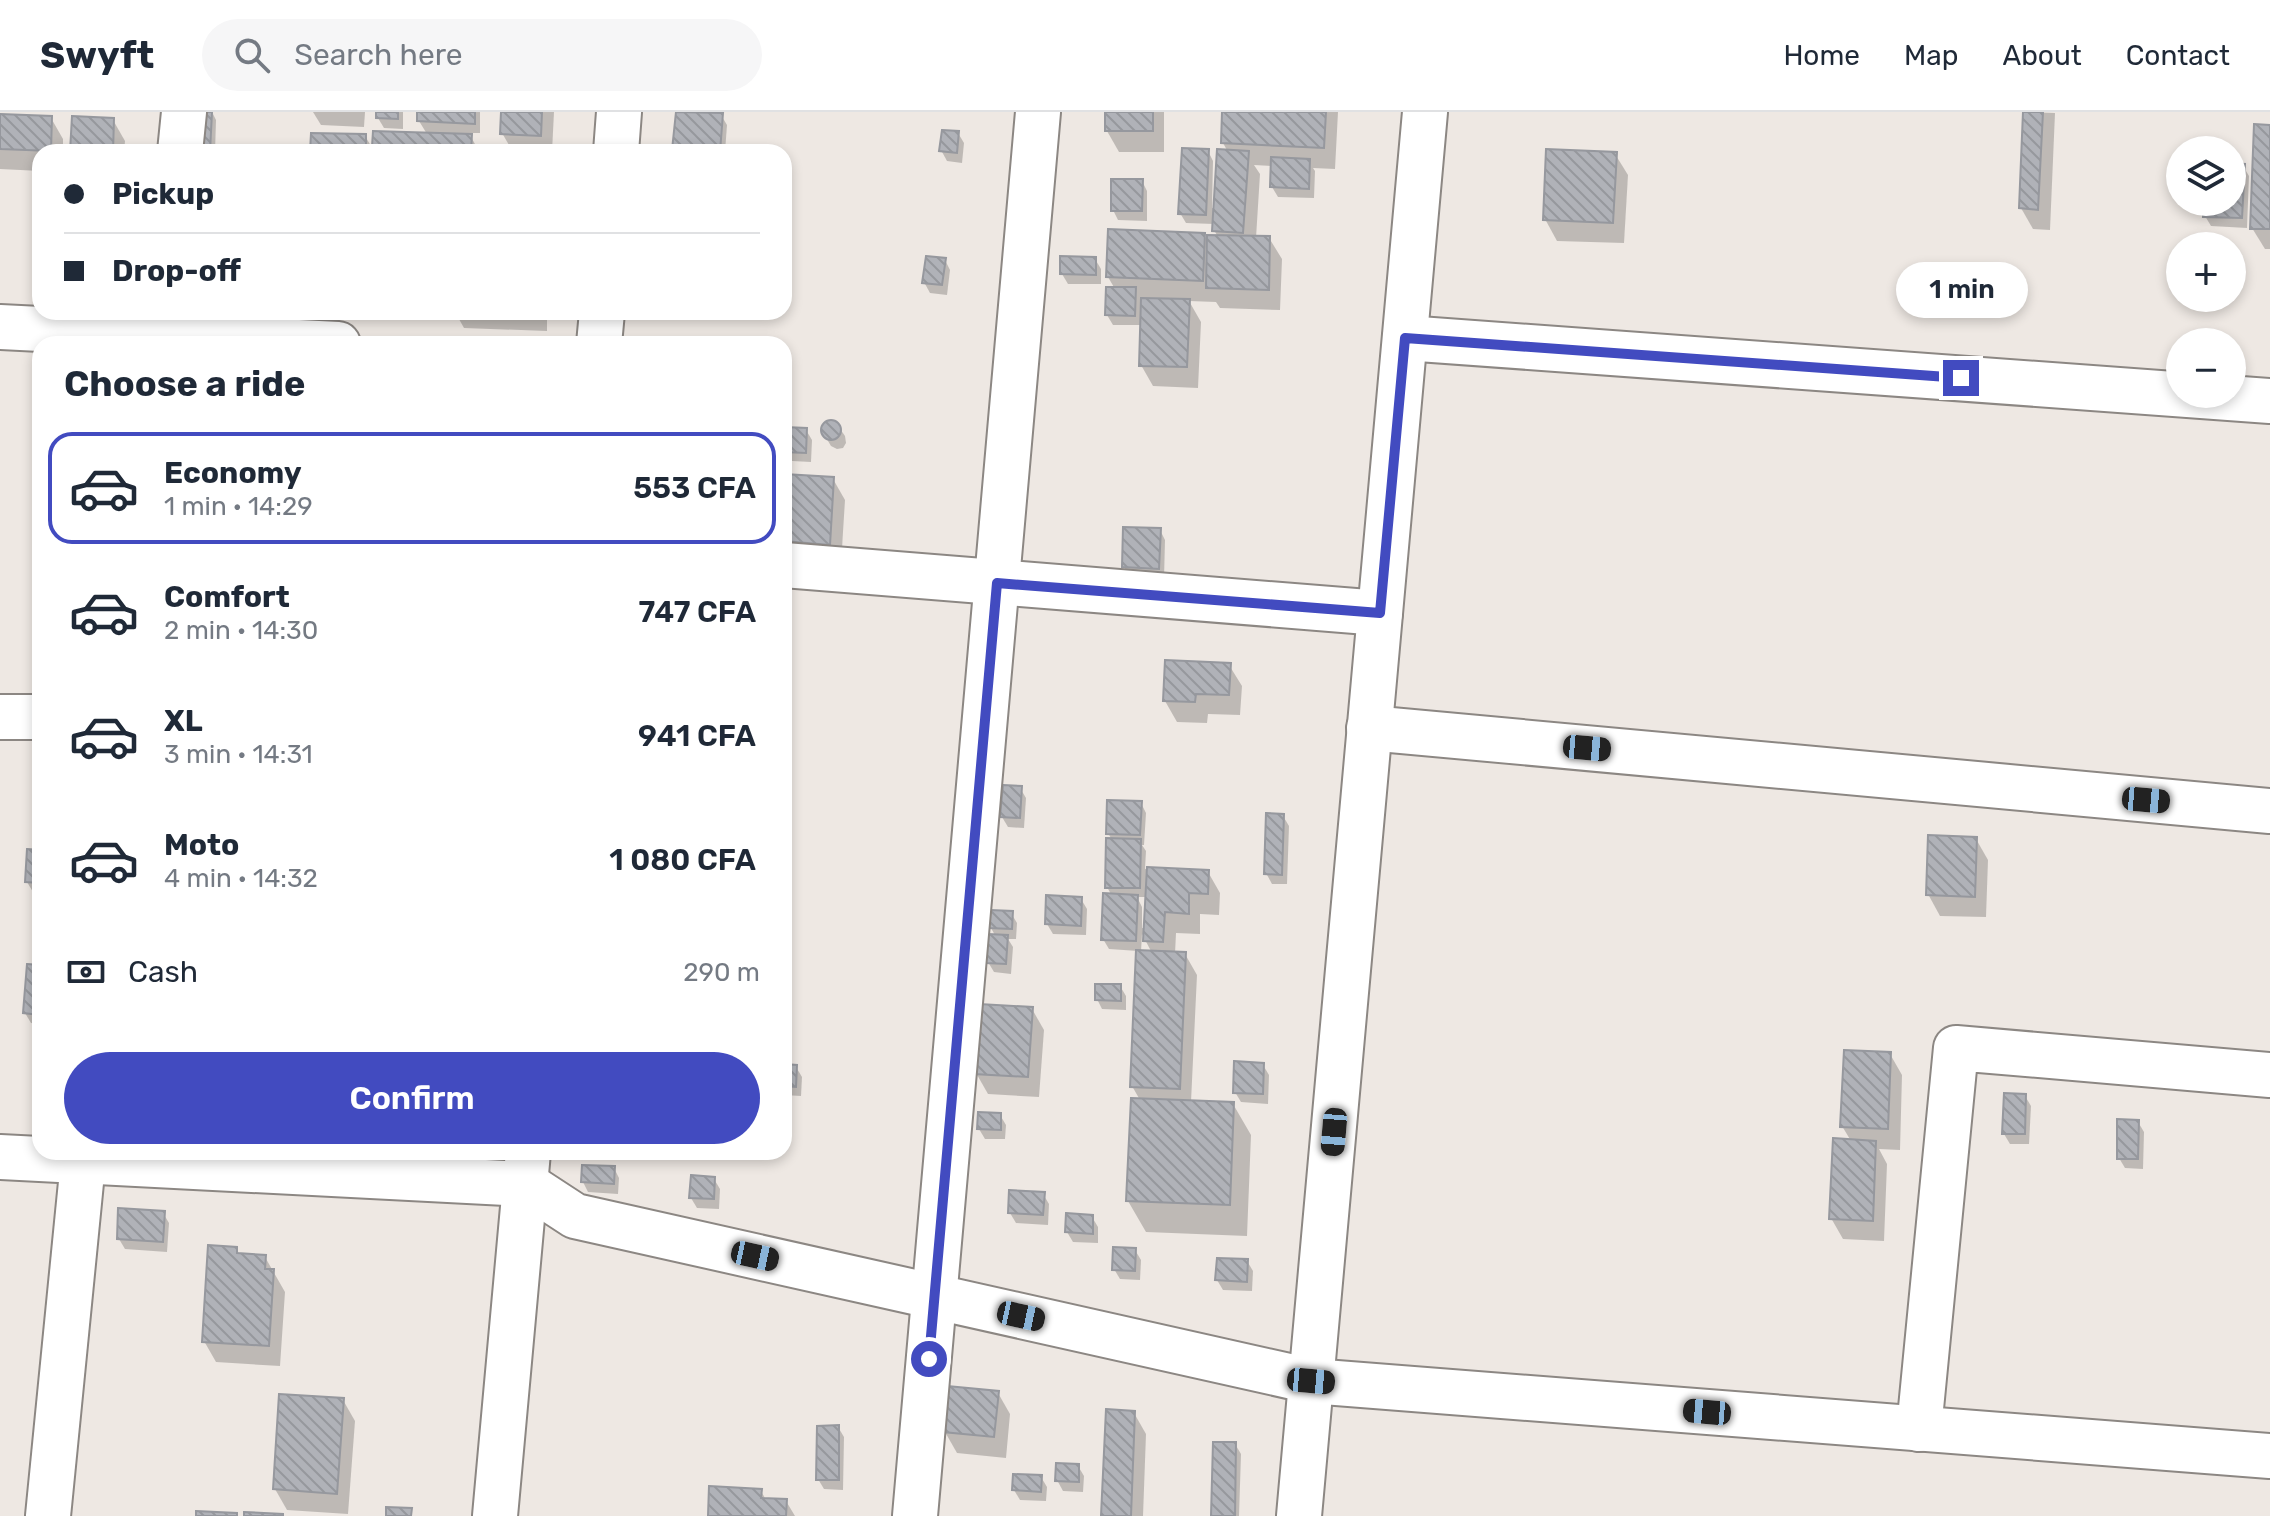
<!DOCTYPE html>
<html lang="en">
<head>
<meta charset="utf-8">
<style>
  body { margin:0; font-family:Rubik,sans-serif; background:#f6f6f7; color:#1f2937; height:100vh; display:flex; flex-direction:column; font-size:30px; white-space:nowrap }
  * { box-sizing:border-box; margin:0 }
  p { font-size:26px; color:#747a83 }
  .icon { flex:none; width:44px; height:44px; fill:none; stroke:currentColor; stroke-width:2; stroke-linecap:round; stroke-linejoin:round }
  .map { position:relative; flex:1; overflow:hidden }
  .panel { position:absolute; left:32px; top:224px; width:760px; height:824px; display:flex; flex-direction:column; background:#fff; border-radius:24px; box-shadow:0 4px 12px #0003 }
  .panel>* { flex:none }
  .hud { position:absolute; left:32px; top:32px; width:760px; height:176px; border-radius:24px; box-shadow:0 4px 12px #0003; display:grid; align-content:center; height:176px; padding:0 32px; background:#fff }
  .fabs { position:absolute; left:2166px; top:24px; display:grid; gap:16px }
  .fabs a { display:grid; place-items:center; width:80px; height:80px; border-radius:50%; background:#fff; box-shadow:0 4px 12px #0003; font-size:40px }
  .end { position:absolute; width:36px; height:36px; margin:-18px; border:10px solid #424bc0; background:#fff; box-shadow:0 0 0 4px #fff }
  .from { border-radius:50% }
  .bubble { position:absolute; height:56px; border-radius:28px; background:#fff; box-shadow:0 4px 12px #0003; font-size:26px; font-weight:600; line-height:56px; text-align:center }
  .car { position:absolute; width:24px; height:48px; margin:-24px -12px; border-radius:10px; box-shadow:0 0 6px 2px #0007; background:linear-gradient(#222 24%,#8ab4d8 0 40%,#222 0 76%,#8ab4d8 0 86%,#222 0) }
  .hud b { display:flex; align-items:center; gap:28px; height:76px; font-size:30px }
  .hud b+b { border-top:2px solid #e0e1e3 }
  .hud i { width:20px; height:20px; background:#1f2937 }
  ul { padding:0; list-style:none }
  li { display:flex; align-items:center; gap:24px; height:112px; margin:0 16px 12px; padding:0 16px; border:4px solid transparent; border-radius:24px }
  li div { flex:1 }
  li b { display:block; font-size:30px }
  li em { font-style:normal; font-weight:600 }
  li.on { border-color:#424bc0 }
  li>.icon { width:72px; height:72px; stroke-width:1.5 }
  h2 { padding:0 32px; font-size:36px; line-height:96px }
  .pay { display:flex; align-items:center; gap:20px; height:88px; padding:0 32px; font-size:30px }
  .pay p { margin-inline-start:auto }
  .action { display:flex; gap:16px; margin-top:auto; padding:16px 32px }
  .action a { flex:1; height:92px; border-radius:48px; background:#424bc0; color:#fff; font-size:32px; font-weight:600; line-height:92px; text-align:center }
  header { display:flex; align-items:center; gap:48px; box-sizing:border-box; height:112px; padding:0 40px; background:#fff; border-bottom:2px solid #e0e1e3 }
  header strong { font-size:38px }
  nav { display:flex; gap:44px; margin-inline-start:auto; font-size:28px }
  .search { width:560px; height:72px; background:#f6f6f7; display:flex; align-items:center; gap:20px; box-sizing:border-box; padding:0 28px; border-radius:44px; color:#747a83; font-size:30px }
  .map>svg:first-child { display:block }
  .shadow { fill:#0003; fill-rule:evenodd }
  .building { fill:url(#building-back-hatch); stroke:#96989e; stroke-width:2 }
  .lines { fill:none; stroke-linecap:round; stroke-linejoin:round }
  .minor-casing { stroke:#8c8783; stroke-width:48 }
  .minor { stroke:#fff; stroke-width:44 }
  .route { stroke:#424bc0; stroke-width:10 }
</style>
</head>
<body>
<header>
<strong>Swyft</strong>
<div class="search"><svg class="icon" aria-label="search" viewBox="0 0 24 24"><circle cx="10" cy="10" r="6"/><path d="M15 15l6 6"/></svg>Search here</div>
<nav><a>Home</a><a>Map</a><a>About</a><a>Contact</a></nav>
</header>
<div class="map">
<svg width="2270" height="1404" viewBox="0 0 2270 1404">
  <defs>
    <pattern id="building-back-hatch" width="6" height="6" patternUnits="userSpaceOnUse" patternTransform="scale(2)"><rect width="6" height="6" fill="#b0b2b8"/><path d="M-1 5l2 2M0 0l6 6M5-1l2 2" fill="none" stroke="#96989d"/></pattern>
  </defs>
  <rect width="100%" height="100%" fill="#eee8e3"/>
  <g class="shadow">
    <polygon points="212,0 216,8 215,40 194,40"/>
    <polygon points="313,0 365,0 364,15 321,13"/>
    <polygon points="378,0 403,0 403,17 384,16 378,6"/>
    <polygon points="419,0 480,0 480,21 469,21 476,34 476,40 312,40 365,24 374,39 375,21 427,22 419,9"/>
    <polygon points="503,0 554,0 552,40 513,40 502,21"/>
    <polygon points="678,0 721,3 727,13 725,40 676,40 674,37"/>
    <polygon points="1107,0 1164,0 1164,40 1119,40 1107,19"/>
    <polygon points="1224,0 1338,0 1335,57 1313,56 1315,59 1314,86 1278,85 1272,75 1273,54 1254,53 1260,62 1256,126 1269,126 1282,147 1280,198 1220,196 1216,190 1189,189 1201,210 1198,276 1153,274 1141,253 1142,213 1113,213 1107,203 1115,177 1108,165 1204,123 1209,131 1218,125 1214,118 1214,112 1186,111 1180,101 1208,39 1213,49 1212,96 1215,96 1228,40 1223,31"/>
    <polygon points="2025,0 2055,1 2050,118 2033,117 2021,96"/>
    <polygon points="0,4 51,6 63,27 63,40 40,40 40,59 0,57"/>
    <polygon points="113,8 125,29 124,40 72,40"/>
    <polygon points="2270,15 2270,137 2265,137 2252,116"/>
    <polygon points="958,21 964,31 962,51 947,49 941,38"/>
    <polygon points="1615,42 1628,63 1624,131 1557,129 1545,107"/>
    <polygon points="2232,53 2243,54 2249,64 2247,116 2211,114 2205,104 2206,90 2232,90"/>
    <polygon points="1142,69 1147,79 1147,109 1118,108 1113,98"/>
    <polygon points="1095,147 1101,157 1101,172 1068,172 1062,162"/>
    <polygon points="945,148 950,158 947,183 930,181 924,170"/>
    <polygon points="322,200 417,200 417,205 378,204 378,208 325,205"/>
    <polygon points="455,200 547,200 547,219 464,216"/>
    <polygon points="833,310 838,314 845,324 846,331 843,336 837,337 831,334 825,324 824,317 827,311"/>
    <polygon points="806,318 812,328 811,350 792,349 786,339"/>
    <polygon points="833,367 845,388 841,453 784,433 784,389"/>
    <polygon points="1160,418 1165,428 1164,467 1130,465 1124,455"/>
    <polygon points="1229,553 1242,574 1240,603 1208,602 1207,611 1177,610 1165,589"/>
    <polygon points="1020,676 1026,686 1024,716 1008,715 1002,705"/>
    <path d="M 1141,691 L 1146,701 L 1144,733 L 1142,733 L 1146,739 L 1145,757 L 1208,760 L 1220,781 L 1219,803 L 1200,802 L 1200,822 L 1176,821 L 1175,842 L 1185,842 L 1197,863 L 1191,990 L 1233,992 L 1251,1023 L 1247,1124 L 1146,1120 L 1128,1089 L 1140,988 L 1132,974 L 1138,839 L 1109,837 L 1103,827 L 1112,784 L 1107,775 L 1112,728 L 1108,721 ZM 1137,785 L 1147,785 L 1146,816 L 1142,816 L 1142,795 ZM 1142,822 L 1152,841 L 1141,840 Z"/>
    <polygon points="1283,704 1289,714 1287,772 1272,772 1266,761"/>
    <polygon points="1976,727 1988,748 1986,805 1940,804 1928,782"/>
    <polygon points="40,740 40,780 33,780 27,770"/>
    <polygon points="1081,787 1087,797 1086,823 1053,822 1047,812"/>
    <polygon points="1011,801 1017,811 1016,827 1008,827 1013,835 1011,862 994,860 988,850 996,825 991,816"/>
    <polygon points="40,855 40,899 39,912 31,911 25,901"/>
    <polygon points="1120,874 1126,884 1126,898 1102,897 1097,887"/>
    <polygon points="1032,897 1044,918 1039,985 988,982 976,961"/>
    <polygon points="1890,942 1902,963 1900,1038 1879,1037 1887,1052 1884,1129 1843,1127 1831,1106 1851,1029 1842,1014"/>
    <polygon points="1263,953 1269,963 1268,992 1241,990 1235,980"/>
    <polygon points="784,954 796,955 802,965 801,984 784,983"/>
    <polygon points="2025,984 2031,994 2029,1032 2010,1032 2004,1022"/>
    <polygon points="1000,1003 1006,1013 1005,1027 985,1027 979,1017"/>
    <polygon points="2138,1010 2144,1020 2143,1057 2125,1056 2119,1046"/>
    <polygon points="614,1056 619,1066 618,1082 588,1080 583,1070"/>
    <polygon points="714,1067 720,1077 719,1097 697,1096 691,1086"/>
    <polygon points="1043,1082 1049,1092 1048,1113 1016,1111 1010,1101"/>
    <polygon points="163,1101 169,1111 167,1140 125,1137 119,1127"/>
    <polygon points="1092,1105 1098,1115 1098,1131 1073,1130 1067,1120"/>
    <polygon points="236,1136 240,1143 265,1145 285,1180 280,1254 216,1250 204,1229"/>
    <polygon points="1135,1138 1141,1148 1140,1168 1120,1167 1114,1157"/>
    <polygon points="1247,1149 1253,1159 1252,1179 1223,1178 1217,1168"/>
    <polygon points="998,1281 1010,1302 1006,1346 957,1341 945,1320"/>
    <polygon points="343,1288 355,1309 348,1402 287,1398 275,1377"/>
    <polygon points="1134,1301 1146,1322 1143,1404 1103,1404"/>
    <polygon points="838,1315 844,1325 843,1378 824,1377 818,1367"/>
    <polygon points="1235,1332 1241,1342 1239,1404 1213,1404"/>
    <polygon points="1078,1354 1084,1364 1083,1380 1063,1379 1057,1368"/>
    <polygon points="1041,1365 1047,1375 1046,1389 1020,1388 1014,1378"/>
    <polygon points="761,1379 766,1388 786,1389 795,1404 710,1404"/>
  </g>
  <g class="building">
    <polygon points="194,0 212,0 210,40 192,40"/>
    <polygon points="376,0 398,0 398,7 376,6"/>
    <polygon points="417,0 475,0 475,12 417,9"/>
    <polygon points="501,0 542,0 541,24 500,22"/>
    <polygon points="676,0 723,1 720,40 672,38"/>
    <rect x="1105" y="0" width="48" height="19"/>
    <polygon points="1222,0 1326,0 1324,36 1221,31"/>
    <polygon points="2023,0 2043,0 2038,98 2019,96"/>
    <polygon points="0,2 52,4 51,39 0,37"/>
    <polygon points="72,4 114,6 113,40 70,40"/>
    <polygon points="2254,12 2270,13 2270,117 2250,117"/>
    <polygon points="942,18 959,19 957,41 939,39"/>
    <polygon points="373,19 472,22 471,39 372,35"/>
    <polygon points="311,21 366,22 366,40 310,40"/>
    <polygon points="514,33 540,34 540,40 513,40"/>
    <polygon points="1182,36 1209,37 1206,103 1178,102"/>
    <polygon points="1217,37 1249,39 1243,121 1212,119"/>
    <polygon points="1546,37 1617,40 1613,111 1543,108"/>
    <polygon points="1271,45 1310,47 1309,77 1270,75"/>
    <polygon points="2232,51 2245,52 2242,106 2203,105 2204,90 2232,90"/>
    <polygon points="1111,67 1143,67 1142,99 1111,99"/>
    <polygon points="1108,117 1205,121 1203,169 1106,165"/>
    <polygon points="1207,123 1270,124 1269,178 1206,176"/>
    <polygon points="926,144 946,146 942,173 922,171"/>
    <polygon points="1060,144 1096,145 1096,163 1060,162"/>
    <polygon points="1106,175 1136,175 1135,204 1105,203"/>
    <polygon points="1141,186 1190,187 1187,255 1139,254"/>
    <circle cx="831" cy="318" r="10"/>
    <polygon points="784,315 807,316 806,341 784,340"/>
    <polygon points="784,362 834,365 830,433 784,429"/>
    <polygon points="1123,415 1161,416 1159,457 1122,455"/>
    <polygon points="1165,548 1231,551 1229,583 1196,582 1195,590 1163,589"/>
    <polygon points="1003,673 1022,674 1020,706 1000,705"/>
    <polygon points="35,685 40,685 40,704 34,704"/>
    <polygon points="1107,688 1142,689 1140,723 1106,722"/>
    <polygon points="1266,701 1284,702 1282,763 1264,762"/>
    <polygon points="1928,723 1977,725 1975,785 1926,783"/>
    <polygon points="1106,726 1141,727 1140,776 1105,776"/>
    <polygon points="27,737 40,738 40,771 25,770"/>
    <polygon points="1147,755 1209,758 1208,782 1189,781 1189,802 1165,800 1163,830 1143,829"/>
    <polygon points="1103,781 1138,783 1136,829 1101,828"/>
    <polygon points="1046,783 1082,785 1081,814 1045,812"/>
    <polygon points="990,798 1013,799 1012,817 989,816"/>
    <polygon points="988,822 1008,823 1006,852 986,851"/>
    <polygon points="1136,838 1186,840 1180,977 1130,975"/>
    <polygon points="27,852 40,853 40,903 23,901"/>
    <polygon points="1095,872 1121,872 1121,889 1095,888"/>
    <polygon points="979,892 1033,895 1028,965 974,962"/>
    <polygon points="1844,938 1891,940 1888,1017 1840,1015"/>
    <polygon points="1234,949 1264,951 1263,982 1233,981"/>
    <polygon points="784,952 797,953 796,975 784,974"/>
    <polygon points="2004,981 2026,982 2025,1022 2002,1022"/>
    <polygon points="1131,986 1234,990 1230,1093 1126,1089"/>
    <polygon points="978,1000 1001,1001 1001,1018 977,1017"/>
    <polygon points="2117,1007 2139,1008 2138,1047 2117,1047"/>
    <polygon points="1833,1026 1876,1029 1873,1109 1829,1107"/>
    <polygon points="582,1053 615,1054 614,1072 581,1070"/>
    <polygon points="691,1063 715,1065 714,1087 689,1086"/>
    <polygon points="1009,1078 1045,1080 1043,1103 1008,1101"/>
    <polygon points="118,1096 165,1099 163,1130 117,1127"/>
    <polygon points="1066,1101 1093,1103 1093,1122 1065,1120"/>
    <polygon points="208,1133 237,1135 237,1141 266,1143 265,1157 274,1157 269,1234 202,1230"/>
    <polygon points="1113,1135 1136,1136 1135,1159 1112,1158"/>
    <polygon points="1217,1146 1248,1147 1247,1170 1215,1168"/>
    <polygon points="947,1274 999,1279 994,1325 943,1320"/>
    <polygon points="279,1282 344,1286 337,1382 273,1377"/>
    <polygon points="1106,1297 1135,1299 1131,1404 1101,1404"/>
    <polygon points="839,1313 839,1368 816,1368 817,1314"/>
    <polygon points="1213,1330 1236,1330 1235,1404 1211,1404"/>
    <polygon points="1056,1351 1079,1352 1079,1370 1055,1369"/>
    <polygon points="1013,1362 1042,1363 1041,1380 1012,1378"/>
    <polygon points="709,1374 762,1377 761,1386 787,1387 786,1404 708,1404"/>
    <polygon points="386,1395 412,1396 411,1404 386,1404"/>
    <polygon points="196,1399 237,1401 237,1404 196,1404"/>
    <polygon points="244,1400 283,1402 283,1404 244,1404"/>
  </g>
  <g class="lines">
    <g class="minor-casing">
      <g id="minor">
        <polyline points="180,40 184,0"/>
        <polyline points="616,40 619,0"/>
        <polyline points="0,215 338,232"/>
        <polyline points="1405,226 2270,289"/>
        <polyline points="599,232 602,200"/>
        <polyline points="784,453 1380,501"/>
        <polyline points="0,605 40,605"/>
        <polyline points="1369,616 2270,699"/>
        <polyline points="0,1045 526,1072 575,1104 1311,1269 2270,1344"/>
        <polyline points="1919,1317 1956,936 2270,963"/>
        <polyline points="48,1404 84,1040"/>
        <polyline points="495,1404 528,1040"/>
        <polyline points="915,1404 1038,0"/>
        <polyline points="1299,1404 1425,0"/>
      </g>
    </g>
    <use href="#minor" class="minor"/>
  </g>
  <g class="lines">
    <polyline class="route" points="929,1247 997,471 1380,501 1405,226 1961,266"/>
  </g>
</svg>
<div class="fabs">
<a><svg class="icon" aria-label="layers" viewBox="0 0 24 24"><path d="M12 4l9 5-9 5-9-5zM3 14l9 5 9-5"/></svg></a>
<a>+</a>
<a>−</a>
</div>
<i class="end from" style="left:929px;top:1247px"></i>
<i class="end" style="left:1961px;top:266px"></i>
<div class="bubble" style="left:1896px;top:150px;width:132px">1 min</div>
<i class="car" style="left:1587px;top:636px;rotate:95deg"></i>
<i class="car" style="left:2146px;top:688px;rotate:95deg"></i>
<i class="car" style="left:1334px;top:1020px;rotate:185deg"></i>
<i class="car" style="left:755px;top:1144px;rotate:102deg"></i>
<i class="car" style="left:1021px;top:1204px;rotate:102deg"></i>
<i class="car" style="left:1311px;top:1269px;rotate:95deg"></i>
<i class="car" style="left:1707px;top:1300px;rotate:275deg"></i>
<div class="hud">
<b><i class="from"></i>Pickup</b>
<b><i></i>Drop-off</b>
</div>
<section class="panel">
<h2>Choose a ride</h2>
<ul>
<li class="on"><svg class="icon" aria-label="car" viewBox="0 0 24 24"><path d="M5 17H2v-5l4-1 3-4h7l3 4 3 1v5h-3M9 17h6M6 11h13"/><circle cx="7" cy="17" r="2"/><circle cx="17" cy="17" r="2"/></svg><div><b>Economy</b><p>1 min · 14:29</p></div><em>553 CFA</em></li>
<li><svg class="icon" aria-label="car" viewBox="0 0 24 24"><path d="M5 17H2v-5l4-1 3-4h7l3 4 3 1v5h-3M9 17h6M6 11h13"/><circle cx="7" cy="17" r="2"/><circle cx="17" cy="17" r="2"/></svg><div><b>Comfort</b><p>2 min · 14:30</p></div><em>747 CFA</em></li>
<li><svg class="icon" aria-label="car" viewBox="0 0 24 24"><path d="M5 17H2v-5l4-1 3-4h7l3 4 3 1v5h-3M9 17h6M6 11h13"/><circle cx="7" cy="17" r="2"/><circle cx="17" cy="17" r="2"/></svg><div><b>XL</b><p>3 min · 14:31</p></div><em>941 CFA</em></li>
<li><svg class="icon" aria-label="car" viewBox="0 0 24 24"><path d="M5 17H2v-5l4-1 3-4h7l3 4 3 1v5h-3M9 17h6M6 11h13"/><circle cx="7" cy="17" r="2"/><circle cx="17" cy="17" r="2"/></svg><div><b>Moto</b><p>4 min · 14:32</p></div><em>1 080 CFA</em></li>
</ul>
<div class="pay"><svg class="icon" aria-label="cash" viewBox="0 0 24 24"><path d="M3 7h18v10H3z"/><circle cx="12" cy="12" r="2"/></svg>Cash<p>290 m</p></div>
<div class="action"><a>Confirm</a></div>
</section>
</div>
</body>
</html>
